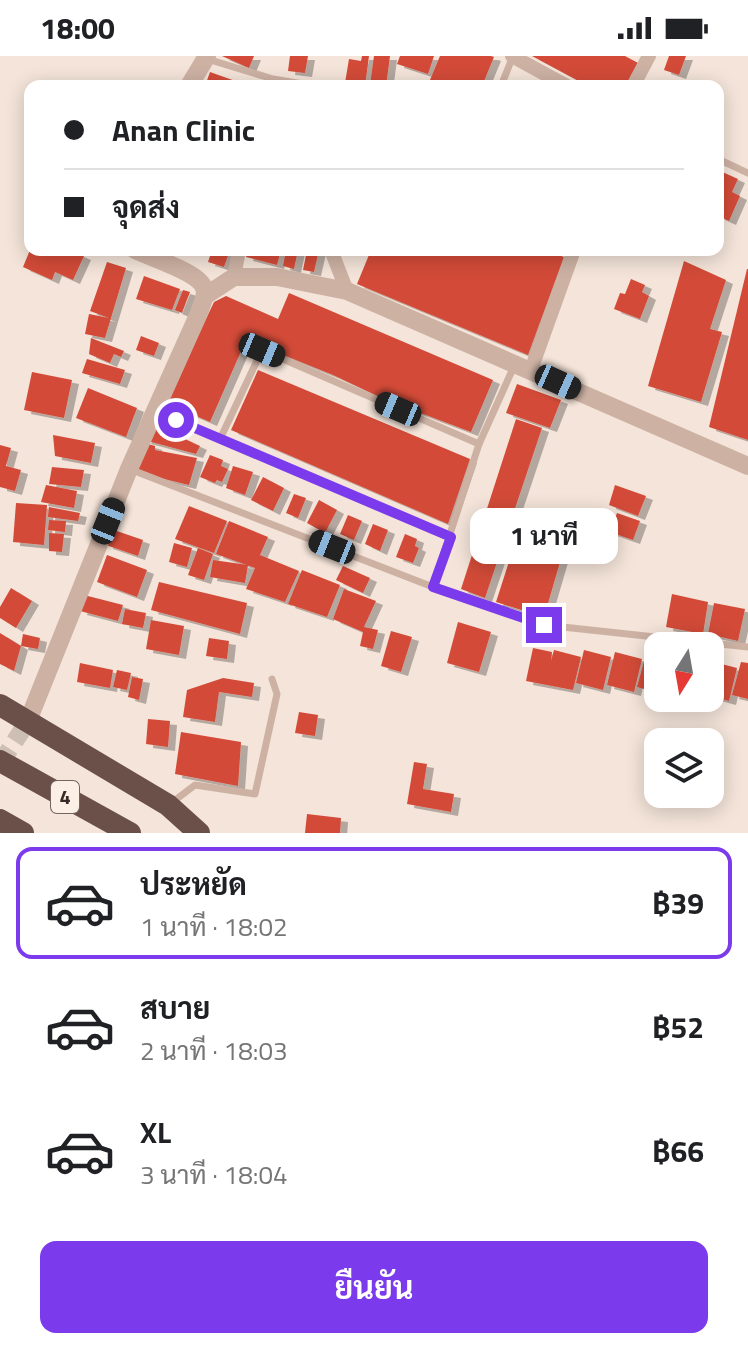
<!DOCTYPE html>
<html lang="th">
<head>
<meta charset="utf-8">
<style>
  body { margin:0; font-family:"Titillium Web",Sarabun,sans-serif; background:#f6f6f6; color:#202124; height:100vh; display:flex; flex-direction:column; font-size:30px; white-space:nowrap }
  * { box-sizing:border-box; margin:0 }
  p { font-size:26px; color:#757577 }
  .icon { flex:none; width:44px; height:44px; fill:none; stroke:currentColor; stroke-width:2; stroke-linecap:round; stroke-linejoin:round }
  .map { position:relative; height:777px; overflow:hidden }
  .drawer { display:flex; flex-direction:column; background:#fff; flex:1 }
  .drawer>* { flex:none }
  .banner { position:absolute; left:24px; top:24px; width:700px; height:176px; border-radius:16px; box-shadow:0 4px 20px #0003; display:grid; align-content:center; height:176px; padding:0 40px; background:#fff }
  .needle { width:52px; rotate:191deg }
  .controls { position:absolute; left:644px; top:576px; display:grid; gap:16px }
  .controls a { display:grid; place-items:center; width:80px; height:80px; border-radius:16px; background:#fff; box-shadow:0 4px 20px #0003; font-size:40px }
  .end { position:absolute; width:36px; height:36px; margin:-18px; border:10px solid #7c3aed; background:#fff; box-shadow:0 0 0 4px #fff }
  .from { border-radius:50% }
  .bubble { position:absolute; height:56px; border-radius:16px; background:#fff; box-shadow:0 4px 20px #0003; font-size:26px; font-weight:700; line-height:56px; text-align:center }
  .car { position:absolute; width:24px; height:48px; margin:-24px -12px; border-radius:10px; box-shadow:0 0 6px 2px #0007; background:linear-gradient(#222 24%,#8ab4d8 0 40%,#222 0 76%,#8ab4d8 0 86%,#222 0) }
  .banner b { display:flex; align-items:center; gap:28px; height:76px; font-size:30px }
  .banner b+b { border-top:2px solid #e0e0e0 }
  .banner i { width:20px; height:20px; background:#202124 }
  ul { padding:14px 0 0; list-style:none }
  li { display:flex; align-items:center; gap:24px; height:112px; margin:0 16px 12px; padding:0 24px; border:4px solid transparent; border-radius:16px }
  li div { flex:1 }
  li b { display:block; font-size:30px }
  li em { font-style:normal; font-weight:700 }
  li.on { border-color:#7c3aed }
  li>.icon { width:72px; height:72px; stroke-width:1.5 }
  .action { display:flex; gap:16px; margin-top:auto; padding:16px 40px }
  .action a { flex:1; height:92px; border-radius:16px; background:#7c3aed; color:#fff; font-size:32px; font-weight:700; line-height:92px; text-align:center }
  .status { display:flex; justify-content:space-between; align-items:center; height:56px; padding:0 40px; background:#fff; direction:ltr }
  .status svg { height:22px; fill:currentColor }
  .map>svg:first-child { display:block }
  .building { fill:#d34b38; filter:url(#shadow) }
  .lines { fill:none; stroke-linecap:round; stroke-linejoin:round }
  .tertiary-tunnel { stroke:#cebfb5; stroke-width:18; stroke-dasharray:18 9; stroke-linecap:butt }
  .service { stroke:#cdb2a4; stroke-width:7 }
  .minor { stroke:#cdb2a4; stroke-width:14 }
  .tertiary { stroke:#cdb2a4; stroke-width:18 }
  .trunk { stroke:#6a5048; stroke-width:22 }
  .trunk-bridge { stroke:#6a5048; stroke-width:22 }
  .route { stroke:#7c3aed; stroke-width:10 }
  .labels { text-anchor:middle; stroke-width:6; stroke-linejoin:round; paint-order:stroke }
  .shield { fill:#fbefe6; stroke:#726560; stroke-width:2 }
  .shield-label { font-size:20px; font-weight:bold; fill:#382a26 }
</style>
</head>
<body>
<div class="status"><b>18:00</b><svg viewBox="0 0 49 12"><path d="M0 12V9h3v3zM5 12V6h3v6zM10 12V3h3v9zM15 12V0h3v12zM26 1h20v11H26zM47 4h2v5h-2z"/></svg></div>
<div class="map">
<svg width="748" height="777" viewBox="0 0 748 777">
  <defs>
    <filter id="shadow"><feDropShadow dx="7" dy="4" stdDeviation="0" flood-color="#0004"/></filter>
  </defs>
  <rect width="100%" height="100%" fill="#f4e4d9"/>
  <g class="building">
    <polygon points="222,0 254,0 249,12"/>
    <polygon points="290,0 308,0 305,17 288,15"/>
    <polygon points="362,0 369,0 365,30 345,27 349,3 361,5"/>
    <polygon points="374,0 390,0 386,30 370,29"/>
    <polygon points="400,0 434,0 428,18 397,8"/>
    <polygon points="440,0 491,0 494,1 482,30 446,30 430,24"/>
    <polygon points="532,0 625,0 638,7 626,30 588,30"/>
    <polygon points="669,0 686,0 679,19 664,14"/>
    <polygon points="210,16 241,27 240,30 205,30"/>
    <polygon points="718,114 738,123 732,136 740,140 729,165 718,160"/>
    <polygon points="30,194 70,194 84,200 73,224 55,216 52,224 23,211"/>
    <polygon points="212,194 230,194 224,211 208,206"/>
    <polygon points="248,194 281,194 277,209 246,201"/>
    <polygon points="286,194 298,194 294,213 283,210"/>
    <polygon points="307,194 319,194 314,216 303,214"/>
    <polygon points="371,194 546,194 564,201 528,299 357,228"/>
    <polygon points="684,205 726,224 710,273 722,276 701,346 648,330"/>
    <polygon points="107,206 126,212 105,282 85,278 89,258 109,262 90,255"/>
    <polygon points="747,213 748,213 748,384 709,371"/>
    <polygon points="144,220 180,233 172,254 136,243"/>
    <polygon points="631,223 645,229 642,236 649,240 640,263 614,253 620,237 625,238"/>
    <polygon points="183,234 190,236 182,257 175,254"/>
    <polygon points="289,237 493,324 471,376 386,344 333,319 246,284 210,366 166,347 214,246 226,240 278,263"/>
    <polygon points="141,280 159,287 154,300 136,294"/>
    <polygon points="91,282 124,295 121,301 114,298 110,307 89,298"/>
    <polygon points="87,303 125,314 120,328 82,317"/>
    <polygon points="258,314 470,403 448,468 231,374"/>
    <polygon points="32,316 72,324 64,362 24,354"/>
    <polygon points="517,328 561,344 550,372 506,357"/>
    <polygon points="88,332 137,352 126,381 76,362"/>
    <polygon points="516,363 542,372 485,542 461,533"/>
    <polygon points="151,367 200,390 196,398 144,384"/>
    <polygon points="53,379 95,387 91,407 55,400"/>
    <polygon points="145,387 155,390 155,394 197,402 189,429 135,416"/>
    <polygon points="0,389 11,392 6,410 21,414 15,435 0,431"/>
    <polygon points="210,399 223,404 221,410 228,413 222,426 217,424 215,427 200,421"/>
    <polygon points="233,410 253,416 245,439 226,432"/>
    <polygon points="52,411 84,414 81,431 49,428"/>
    <polygon points="263,421 284,432 273,455 251,444"/>
    <polygon points="46,429 77,435 74,452 41,446"/>
    <polygon points="615,429 646,440 638,460 609,449"/>
    <polygon points="294,438 306,442 298,462 286,457"/>
    <polygon points="319,444 337,454 325,477 307,467"/>
    <polygon points="16,447 47,449 44,489 13,486"/>
    <polygon points="189,450 227,465 214,497 175,483"/>
    <polygon points="49,451 80,457 78,465 48,461"/>
    <polygon points="617,457 640,465 633,484 610,476"/>
    <polygon points="348,459 362,465 354,484 340,478"/>
    <polygon points="596,461 610,466 599,499 584,494"/>
    <polygon points="49,464 66,465 65,476 48,474"/>
    <polygon points="229,465 268,481 260,499 299,515 285,546 246,533 255,512 216,498"/>
    <polygon points="373,468 388,474 380,495 365,488"/>
    <polygon points="515,472 565,489 544,561 496,546 515,487 510,486"/>
    <polygon points="111,473 143,484 138,500 106,489"/>
    <polygon points="49,477 64,478 62,496 49,495"/>
    <polygon points="405,478 417,483 415,490 419,492 413,507 396,501"/>
    <polygon points="174,487 192,492 187,511 169,506"/>
    <polygon points="198,492 213,498 204,524 188,519"/>
    <polygon points="107,499 147,514 137,541 97,526"/>
    <polygon points="213,504 248,509 245,527 210,521"/>
    <polygon points="343,510 370,522 363,537 336,524"/>
    <polygon points="302,514 340,529 327,561 288,548"/>
    <polygon points="159,526 247,547 240,578 151,554"/>
    <polygon points="11,532 32,545 16,572 0,562 0,551"/>
    <polygon points="344,533 376,545 364,571 378,574 373,593 360,590 363,576 333,563"/>
    <polygon points="672,538 708,546 703,578 666,571"/>
    <polygon points="84,539 123,549 118,565 80,555"/>
    <polygon points="714,547 745,553 738,585 708,578"/>
    <polygon points="125,553 146,557 143,572 122,568"/>
    <polygon points="151,564 184,570 179,599 146,593"/>
    <polygon points="458,566 491,576 479,616 447,607"/>
    <polygon points="391,575 412,581 401,616 381,610"/>
    <polygon points="0,577 21,590 23,578 40,582 38,593 21,590 14,615 0,608"/>
    <polygon points="209,582 229,585 227,603 206,600"/>
    <polygon points="533,592 552,596 551,605 554,594 581,601 573,634 526,625"/>
    <polygon points="584,594 611,601 603,634 576,627"/>
    <polygon points="615,596 642,603 634,636 607,629"/>
    <polygon points="646,598 658,601 658,637 637,631"/>
    <polygon points="710,605 737,612 729,645 710,640"/>
    <polygon points="741,606 748,607 748,643 732,639"/>
    <polygon points="80,607 113,614 110,632 77,626"/>
    <polygon points="117,614 131,617 127,634 113,631"/>
    <polygon points="132,621 143,623 139,644 128,641"/>
    <polygon points="223,622 254,627 252,641 219,636 215,666 183,661 187,634"/>
    <polygon points="299,656 318,659 315,680 295,677"/>
    <polygon points="148,663 170,665 168,691 146,688"/>
    <polygon points="181,676 241,686 238,730 175,718"/>
    <polygon points="414,706 427,708 423,733 454,738 451,756 407,748"/>
    <polygon points="307,758 341,762 340,777 305,777"/>
  </g>
  <g class="lines">
    <polyline class="tertiary-tunnel" points="0,708 28,665"/>
    <g class="service">
      <polyline points="207,3 273,23 315,30"/>
      <polyline points="501,30 513,0"/>
      <polyline points="718,103 748,117"/>
      <polyline points="156,355 451,481"/>
      <polyline points="221,381 262,294 479,388"/>
      <polyline points="132,414 433,531 544,569 748,591"/>
      <polyline points="433,531 479,388 515,308"/>
      <polyline points="170,748 195,729 255,738 277,638 272,623"/>
    </g>
    <g class="minor">
      <polyline points="512,0 567,30"/>
      <polyline points="633,30 649,0"/>
      <polyline points="331,194 347,235"/>
      <polyline points="234,221 239,194"/>
      <polyline points="531,314 574,194"/>
    </g>
    <g class="tertiary">
      <polyline points="189,30 207,0"/>
      <polyline points="208,238 234,221 277,221 347,235 748,410"/>
      <path d="M 28,665 L 129,413 L 199,257 C 201,250 207,239 204,232 C 199,216 151,202 135,194"/>
    </g>
    <g class="trunk">
      <polyline points="0,649 168,749 199,777"/>
      <polyline points="0,764 23,777"/>
    </g>
    <polyline class="trunk-bridge" points="0,705 130,777"/>
  </g>
  <g class="lines">
    <polyline class="route" points="176,364 451,481 433,531 544,569"/>
  </g>
  <g class="labels">
    <rect class="shield" x="51" y="725" width="28" height="32" rx="6"/>
    <g class="shield-label">
      <text x="65" y="748">4</text>
    </g>
  </g>
</svg>
<div class="controls">
<a><svg class="needle" viewBox="-14 -14 28 28"><path d="M0-13l5 13h-10z" fill="#e53935"/><path d="M0 13l5-13h-10z" fill="#757577"/></svg></a>
<a><svg class="icon" aria-label="layers" viewBox="0 0 24 24"><path d="M12 4l9 5-9 5-9-5zM3 14l9 5 9-5"/></svg></a>
</div>
<i class="end from" style="left:176px;top:364px"></i>
<i class="end" style="left:544px;top:569px"></i>
<div class="bubble" style="left:470px;top:452px;width:148px">1 นาที</div>
<i class="car" style="left:262px;top:294px;rotate:113deg"></i>
<i class="car" style="left:558px;top:326px;rotate:114deg"></i>
<i class="car" style="left:398px;top:353px;rotate:293deg"></i>
<i class="car" style="left:108px;top:465px;rotate:22deg"></i>
<i class="car" style="left:332px;top:491px;rotate:292deg"></i>
<div class="banner">
<b><i class="from"></i>Anan Clinic</b>
<b><i></i>จุดส่ง</b>
</div>
</div>
<section class="drawer">
<ul>
<li class="on"><svg class="icon" aria-label="car" viewBox="0 0 24 24"><path d="M5 17H2v-5l4-1 3-4h7l3 4 3 1v5h-3M9 17h6M6 11h13"/><circle cx="7" cy="17" r="2"/><circle cx="17" cy="17" r="2"/></svg><div><b>ประหยัด</b><p>1 นาที · 18:02</p></div><em>฿39</em></li>
<li><svg class="icon" aria-label="car" viewBox="0 0 24 24"><path d="M5 17H2v-5l4-1 3-4h7l3 4 3 1v5h-3M9 17h6M6 11h13"/><circle cx="7" cy="17" r="2"/><circle cx="17" cy="17" r="2"/></svg><div><b>สบาย</b><p>2 นาที · 18:03</p></div><em>฿52</em></li>
<li><svg class="icon" aria-label="car" viewBox="0 0 24 24"><path d="M5 17H2v-5l4-1 3-4h7l3 4 3 1v5h-3M9 17h6M6 11h13"/><circle cx="7" cy="17" r="2"/><circle cx="17" cy="17" r="2"/></svg><div><b>XL</b><p>3 นาที · 18:04</p></div><em>฿66</em></li>
</ul>
<div class="action"><a>ยืนยัน</a></div>
</section>
</body>
</html>
